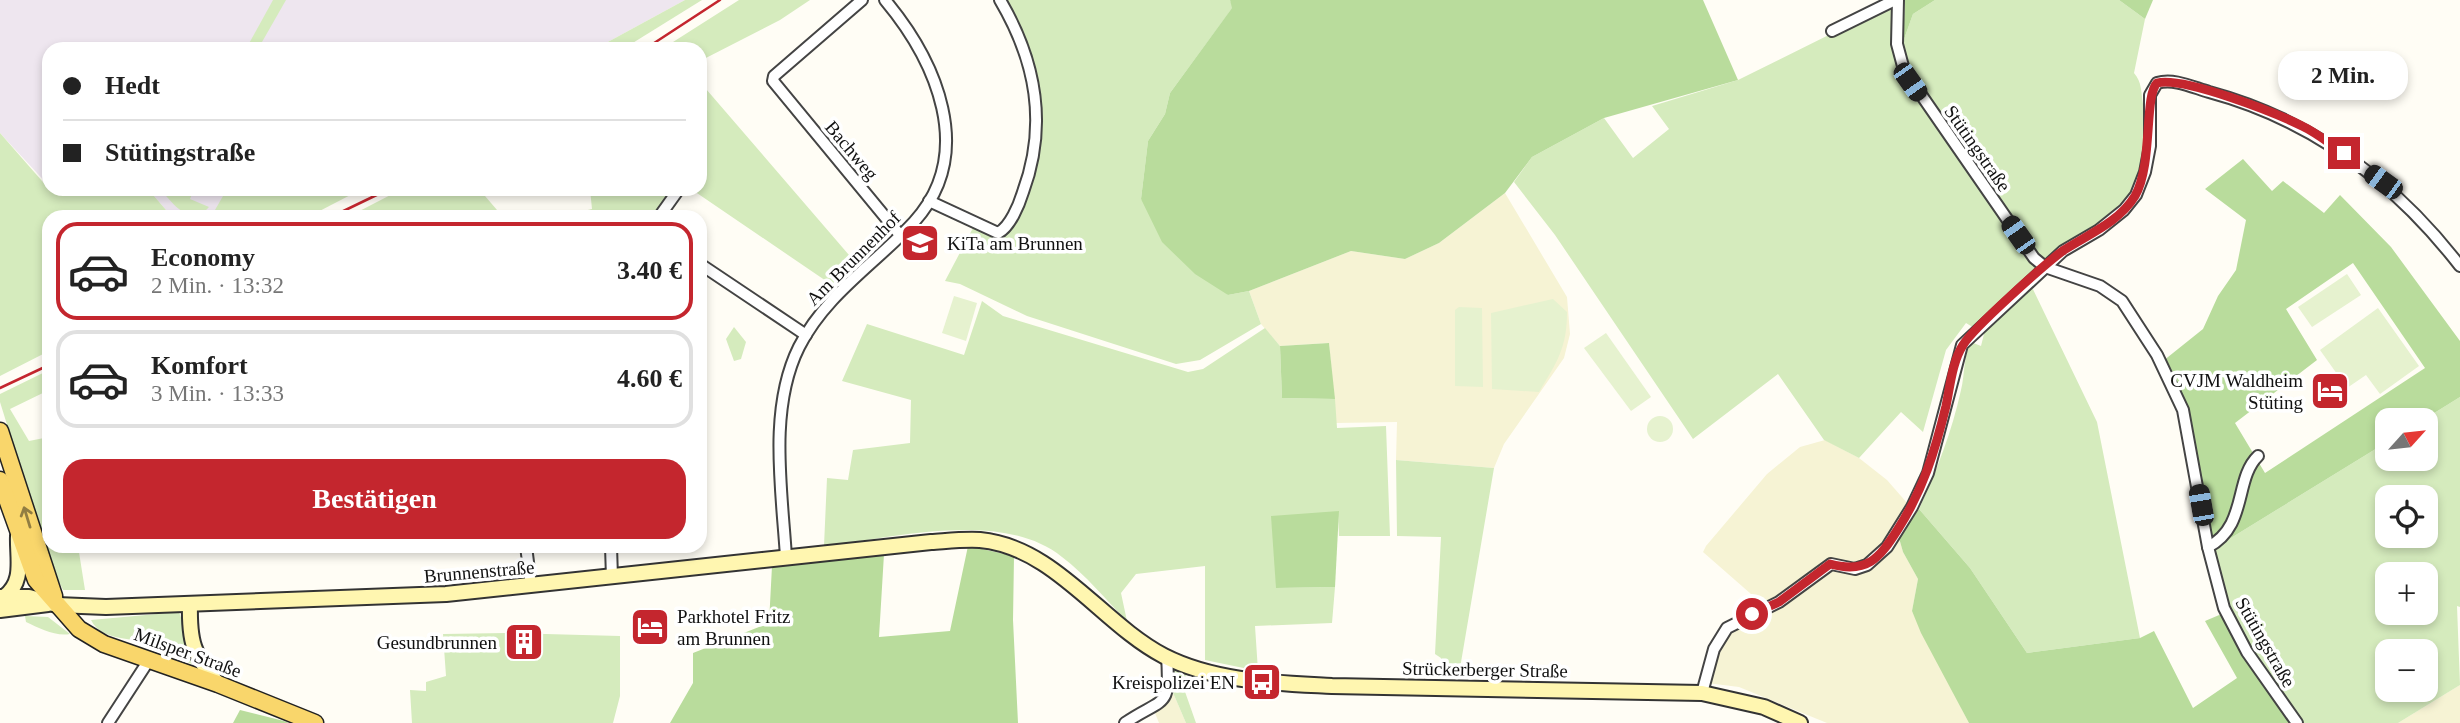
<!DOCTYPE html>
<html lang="de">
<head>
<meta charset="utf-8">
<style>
  body { margin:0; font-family:Georgia,serif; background:#f2f2f2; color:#222; height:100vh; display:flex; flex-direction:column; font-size:26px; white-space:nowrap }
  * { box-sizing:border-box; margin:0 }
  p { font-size:23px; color:#767676 }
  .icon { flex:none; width:38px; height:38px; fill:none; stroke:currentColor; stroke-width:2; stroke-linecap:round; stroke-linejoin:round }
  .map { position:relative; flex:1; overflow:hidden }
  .details { position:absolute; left:42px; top:210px; width:665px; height:343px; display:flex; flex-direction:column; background:#fff; border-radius:21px; box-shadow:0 4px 10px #0003 }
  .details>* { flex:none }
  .hud { position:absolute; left:42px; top:42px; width:665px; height:154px; border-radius:21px; box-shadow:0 4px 10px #0003; display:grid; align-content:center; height:154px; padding:0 21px; background:#fff }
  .needle { width:46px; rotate:63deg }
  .tools { position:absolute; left:2375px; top:408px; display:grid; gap:14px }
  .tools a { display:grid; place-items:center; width:63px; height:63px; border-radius:14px; background:#fff; box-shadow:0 4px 10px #0003; font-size:35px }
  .end { position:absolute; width:32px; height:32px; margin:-16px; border:9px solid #c4262e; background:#fff; box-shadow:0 0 0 4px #fff }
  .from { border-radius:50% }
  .bubble { position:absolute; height:49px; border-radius:21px; background:#fff; box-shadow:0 4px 10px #0003; font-size:23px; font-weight:700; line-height:49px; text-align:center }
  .car { position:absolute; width:21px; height:42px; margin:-21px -10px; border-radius:9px; box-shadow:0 0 5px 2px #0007; background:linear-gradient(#222 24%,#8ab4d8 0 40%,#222 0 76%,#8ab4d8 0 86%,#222 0) }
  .hud b { display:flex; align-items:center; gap:24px; height:66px; font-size:26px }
  .hud b+b { border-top:2px solid #e0e0e0 }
  .hud i { width:18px; height:18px; background:#222 }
  ul { padding:12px 0 0; list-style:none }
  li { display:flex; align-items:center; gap:21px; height:98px; margin:0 14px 10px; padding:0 7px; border:4px solid #e0e0e0; border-radius:21px }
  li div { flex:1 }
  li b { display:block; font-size:26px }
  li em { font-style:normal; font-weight:700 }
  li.on { border-color:#c4262e }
  li>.icon { width:63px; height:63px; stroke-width:1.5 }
  .primary-button { display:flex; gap:14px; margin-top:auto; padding:14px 21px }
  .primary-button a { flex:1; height:80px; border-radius:21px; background:#c4262e; color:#fff; font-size:28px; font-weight:700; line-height:80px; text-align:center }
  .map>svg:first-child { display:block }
  .industrial { fill:#eee6ef }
  .farmland { fill:#f6f3d4 }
  .green { fill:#d5ebbd; fill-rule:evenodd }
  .forest { fill:#b9dc9c; fill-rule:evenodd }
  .pitch { fill:#e6f2cf }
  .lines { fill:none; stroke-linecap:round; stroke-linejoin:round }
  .minor-casing { stroke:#444; stroke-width:14 }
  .secondary-casing { stroke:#333; stroke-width:18 }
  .primary-casing { stroke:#222; stroke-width:19 }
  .minor { stroke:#fff; stroke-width:10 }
  .secondary { stroke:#fff6b0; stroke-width:14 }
  .primary { stroke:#f9d66b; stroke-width:16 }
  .rail { stroke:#c4262e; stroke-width:2.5 }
  .oneway { stroke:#917d42 }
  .route { stroke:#c4262e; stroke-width:9 }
  .labels { text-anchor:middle; stroke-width:7; stroke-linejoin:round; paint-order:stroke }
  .street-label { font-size:19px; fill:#111; stroke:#fff }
  .poi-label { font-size:19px; fill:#111; stroke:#fff; text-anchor:end }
</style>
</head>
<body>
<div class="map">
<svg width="2460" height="723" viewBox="0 0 2460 723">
  <rect width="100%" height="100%" fill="#fffdf5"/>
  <g class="industrial">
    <polygon points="0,0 685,0 595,49 49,49 49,186 0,133"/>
    <polygon points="148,189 327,189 273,217 172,217"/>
  </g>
  <g class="farmland">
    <polygon points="1505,193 1567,297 1570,334 1564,358 1504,444 1494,468 1396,460 1397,422 1336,423 1329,343 1280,346 1261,324 1249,291 1351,251 1405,259 1439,243"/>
    <polygon points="1825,440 1859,458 1887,480 1908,504 1892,529 1899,538 1903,552 1918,579 1912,611 1969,723 1827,723 1739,687 1707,683 1715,655 1727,637 1760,607 1751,594 1703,552 1706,546 1767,474 1800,447"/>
    <polygon points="2460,685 2460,723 2398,723"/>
    <polygon points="1171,688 1186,723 1159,723 1153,708"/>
  </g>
  <g class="green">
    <polygon points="273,0 286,0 258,49 246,49"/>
    <polygon points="685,0 702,0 623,49 595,49"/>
    <polygon points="739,0 810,0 780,20 700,61 700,49 662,49"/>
    <path d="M 1004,0 L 1230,0 L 1233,7 L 1170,93 L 1165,114 L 1148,141 L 1141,199 L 1228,295 L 1249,291 L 1261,324 L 1200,360 L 1176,364 L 1027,316 L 960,284 L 945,281 L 974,226 L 1002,240 C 1052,152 1057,89 1004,0 Z"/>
    <path d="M 1935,0 L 2119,0 L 2145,19 L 2134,73 C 2142,82 2141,92 2143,104 C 2147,143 2145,175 2121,208 L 2028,279 L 2097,422 L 2140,638 L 2027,653 L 1970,568 L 1919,509 C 1937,470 1952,431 1961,390 C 1965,374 1963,357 1971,342 L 1981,346 L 1984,334 L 1966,323 L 1946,350 L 1923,432 L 1901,412 L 1859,458 L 1824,440 L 1778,374 L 1693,439 L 1555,235 L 1514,182 L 1532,157 L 1604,118 L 1633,158 L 1669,129 L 1652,106 L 1738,80 L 1893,3 L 1891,42 L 1903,42 L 1913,14 Z"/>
    <polygon points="700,82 855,262 832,285 691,189 700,189"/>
    <polygon points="0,133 49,189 148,189 172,217 49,217 49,351 0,376"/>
    <path d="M 160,189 L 194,189 L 190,199 L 209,207 L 200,216 C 181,217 172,202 160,189 Z"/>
    <polygon points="227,189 362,189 308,217 211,217"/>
    <polygon points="402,189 479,189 503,217 348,217"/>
    <polygon points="590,189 672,189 654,217 575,217 575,213 592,209"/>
    <path d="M 982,301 L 1003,316 L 1188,372 L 1203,369 L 1265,328 L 1280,346 L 1282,398 L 1335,399 L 1337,428 L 1386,426 L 1390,536 L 1339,536 L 1338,511 L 1276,588 L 1335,587 L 1332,623 L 1255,626 L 1258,671 L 1205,660 L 1205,566 L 1136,574 L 1121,593 L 1127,621 C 1106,600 1086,575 1062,557 C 1002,509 895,538 824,546 L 827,478 L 848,480 L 853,450 L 910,443 L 911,400 L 842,381 L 867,324 L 964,355 Z"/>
    <polygon points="734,327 746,342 741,359 734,361 726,339"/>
    <polygon points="49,370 49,390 10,409 29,441 49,437 49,546 78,546 85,590 63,590 50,563 0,402 0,394"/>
    <path d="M 2460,397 L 2460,607 L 2457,606 L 2460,685 L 2398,723 L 2302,723 L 2282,697 L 2223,598 L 2213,549 L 2387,442 L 2387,458 L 2426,458 L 2426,420 L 2423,420 ZM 2387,497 L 2426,497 L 2426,536 L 2387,536 ZM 2387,574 L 2426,574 L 2426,612 L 2387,612 ZM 2387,651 L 2426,651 L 2426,690 L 2387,690 Z"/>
    <polygon points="1396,460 1494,468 1459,674 1439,679 1441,658 1435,654 1441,537 1397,536"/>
    <path d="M 179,612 L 196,662 L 194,665 C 180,660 167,648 155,644 C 137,637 102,643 91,620 Z"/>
    <path d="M 25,616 L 48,617 L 70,634 C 56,637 39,628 26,622 Z"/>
    <polygon points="506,633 620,636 620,696 613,723 412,723 410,690 426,691 426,682 446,676 443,634"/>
    <polygon points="1169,665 1186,675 1183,686 1196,723 1186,723 1171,688"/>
  </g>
  <g class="forest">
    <polygon points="1230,0 1703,0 1738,80 1604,118 1532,157 1505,193 1439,243 1405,259 1351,251 1249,291 1228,295 1195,274 1162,242 1141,199 1148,141 1165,114 1170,93 1232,8"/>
    <polygon points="1905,0 1935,0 1913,14 1903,42"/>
    <polygon points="2119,0 2153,0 2145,19"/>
    <path d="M 2243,159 L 2272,191 L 2283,181 L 2324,213 L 2340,195 L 2391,247 L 2460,341 L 2460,397 L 2423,420 L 2387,420 L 2387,442 L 2213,549 L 2186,414 L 2163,361 L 2203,329 L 2218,296 L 2236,270 L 2246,220 L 2205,189 ZM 2353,263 L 2425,368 L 2265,473 L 2235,423 L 2317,360 L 2286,309 Z"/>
    <polygon points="1329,343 1335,399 1282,398 1280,346"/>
    <polygon points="1919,509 1970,568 2027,653 2140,638 2154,631 2193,708 2237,678 2205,621 2231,610 2282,697 2302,723 1969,723 1921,633 1912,611 1918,579 1903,552 1899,538"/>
    <polygon points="1339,511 1335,587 1276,588 1271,516"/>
    <polygon points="968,546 1014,556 1013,620 1018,723 670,723 693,683 693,653 769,623 772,566 884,554 879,637 950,631"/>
    <polygon points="240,710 284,721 289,723 233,723"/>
  </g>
  <g class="pitch">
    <polygon points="2347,274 2361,295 2312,327 2298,307"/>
    <polygon points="954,296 977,303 966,341 942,333"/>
    <path d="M 1553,299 L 1567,312 C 1567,348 1557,362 1539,392 L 1492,389 L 1491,313 Z"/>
    <polygon points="1459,307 1482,308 1483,387 1455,386 1455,310"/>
    <polygon points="2378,308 2419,366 2380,394 2366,375 2347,388 2320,350"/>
    <polygon points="1606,333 1651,397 1631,411 1584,348"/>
    <circle cx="1660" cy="429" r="13"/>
  </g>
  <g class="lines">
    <g class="minor-casing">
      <g id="minor">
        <polyline points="862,0 774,76 773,81 900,235"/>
        <polyline points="1898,0 1897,44 1904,70 2034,258 2045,267 2100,286 2122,301 2157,355 2183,410 2208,547 2224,608 2247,652 2297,723"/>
        <polyline points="1832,31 1895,0"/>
        <path d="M 929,201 L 998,233 C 1010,227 1019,205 1023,192 C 1048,124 1036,61 1000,0"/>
        <polyline points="659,217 679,189"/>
        <polyline points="700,264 806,335"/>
        <polyline points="526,546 531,586"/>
        <polyline points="611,546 612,578"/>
        <path d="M 2208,547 C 2248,526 2234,479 2258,456"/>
        <path d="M 786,557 C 782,491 768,409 799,347 C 826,294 875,264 914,222 C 977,153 936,61 885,0"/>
        <path d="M 1702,693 L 1714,649 L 1727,628 L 1779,602 L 1831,564 L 1855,569 L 1867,565 L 1887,547 L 1912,507 L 1928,473 L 1962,345 L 2063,251 L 2099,230 L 2124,210 L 2136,195 L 2145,172 L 2150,146 L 2150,95 L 2157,83 C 2174,78 2192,87 2209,92 C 2313,120 2395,182 2460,266"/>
        <polyline points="108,723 149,660"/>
        <path d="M 1125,723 C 1163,697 1171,710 1167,657"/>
      </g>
    </g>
    <g class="secondary-casing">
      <g id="secondary">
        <path d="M 0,597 L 29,597 L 57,605 L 106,607 L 446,594 L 931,542 C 947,541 964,539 980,540 C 1055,547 1101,623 1164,656 C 1215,682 1276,683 1332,686 L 1702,693 L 1764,707 L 1800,723"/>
        <path d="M 4,597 C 25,582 17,558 18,536"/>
        <path d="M 190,604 C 189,642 193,654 218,684"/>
        <polyline points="0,610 48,604"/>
      </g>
    </g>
    <g class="primary-casing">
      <g id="primary">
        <polyline points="0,431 54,596"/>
        <polyline points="0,480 36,580 79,629 104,644 218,684 315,723"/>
      </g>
    </g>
    <use href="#minor" class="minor"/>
    <use href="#secondary" class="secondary"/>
    <use href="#primary" class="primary"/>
    <g class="rail">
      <polyline points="645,49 720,0"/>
      <polyline points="331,217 389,189"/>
      <polyline points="0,388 49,365"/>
    </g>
  </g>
  <defs><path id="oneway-shaft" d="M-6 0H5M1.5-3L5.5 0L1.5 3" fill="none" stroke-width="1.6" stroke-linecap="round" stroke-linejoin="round" transform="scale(1.75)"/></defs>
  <use class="oneway" href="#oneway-shaft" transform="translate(27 517) rotate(-107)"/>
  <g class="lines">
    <path class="route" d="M 1752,614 L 1779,602 L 1830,564 C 1867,574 1879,559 1898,529 C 1923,490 1935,451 1946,406 C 1950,387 1952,362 1963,345 C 1973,328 2046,263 2064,250 C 2089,234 2119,222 2135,196 C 2153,165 2144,96 2157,83 C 2183,76 2276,113 2302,126 C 2317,133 2330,144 2344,153"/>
  </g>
  <defs>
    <g id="school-square" transform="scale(2.0125)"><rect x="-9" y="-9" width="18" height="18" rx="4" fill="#c4262e" stroke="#fff"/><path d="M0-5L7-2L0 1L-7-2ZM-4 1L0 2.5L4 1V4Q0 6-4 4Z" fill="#fff"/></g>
    <g id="hotel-square" transform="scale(2.0125)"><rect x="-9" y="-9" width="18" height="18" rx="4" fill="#c4262e" stroke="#fff"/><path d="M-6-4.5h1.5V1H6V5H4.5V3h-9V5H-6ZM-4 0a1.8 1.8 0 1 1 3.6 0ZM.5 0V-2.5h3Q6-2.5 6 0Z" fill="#fff"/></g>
    <g id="building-square" transform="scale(2.0125)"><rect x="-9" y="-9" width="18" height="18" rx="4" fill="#c4262e" stroke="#fff"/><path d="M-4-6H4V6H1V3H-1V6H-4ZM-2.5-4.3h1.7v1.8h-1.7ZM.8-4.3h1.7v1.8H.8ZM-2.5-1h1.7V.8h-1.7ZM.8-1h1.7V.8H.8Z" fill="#fff"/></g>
    <g id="bus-square" transform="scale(2.0125)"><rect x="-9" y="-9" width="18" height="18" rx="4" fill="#c4262e" stroke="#fff"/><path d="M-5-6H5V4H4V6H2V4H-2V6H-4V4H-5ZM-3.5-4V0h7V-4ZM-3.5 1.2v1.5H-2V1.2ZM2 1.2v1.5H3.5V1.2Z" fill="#fff"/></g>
  </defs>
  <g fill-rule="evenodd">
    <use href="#school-square" x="920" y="243"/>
    <use href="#hotel-square" x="2330" y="391"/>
    <use href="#hotel-square" x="650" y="627"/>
    <use href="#building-square" x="524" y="642"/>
    <use href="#bus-square" x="1262" y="682"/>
  </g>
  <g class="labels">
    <g class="street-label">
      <text transform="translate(1978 148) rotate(55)" y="7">Stütingstraße</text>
      <text transform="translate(852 150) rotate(50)" y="7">Bachweg</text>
      <text transform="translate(853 258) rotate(-45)" y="7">Am Brunnenhof</text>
      <text transform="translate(479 571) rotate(-5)" y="7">Brunnenstraße</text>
      <text transform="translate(2266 642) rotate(60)" y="7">Stütingstraße</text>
      <text transform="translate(188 652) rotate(20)" y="7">Milsper Straße</text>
      <text transform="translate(1485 669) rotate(1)" y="7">Strückerberger Straße</text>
    </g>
    <g class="poi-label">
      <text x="947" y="250" text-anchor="start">KiTa am Brunnen</text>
      <text x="2303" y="387">CVJM Waldheim<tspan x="2303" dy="22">Stüting</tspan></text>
      <text x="677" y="623" text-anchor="start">Parkhotel Fritz<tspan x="677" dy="22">am Brunnen</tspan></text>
      <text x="497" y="649">Gesundbrunnen</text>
      <text x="1235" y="689">Kreispolizei EN</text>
    </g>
  </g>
</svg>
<div class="tools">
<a><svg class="needle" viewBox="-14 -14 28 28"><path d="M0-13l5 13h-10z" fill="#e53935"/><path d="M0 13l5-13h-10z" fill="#767676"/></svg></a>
<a><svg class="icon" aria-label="locate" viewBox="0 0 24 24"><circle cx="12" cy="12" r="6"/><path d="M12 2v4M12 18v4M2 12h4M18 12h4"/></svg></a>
<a>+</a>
<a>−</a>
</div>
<i class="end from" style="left:1752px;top:614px"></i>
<i class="end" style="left:2344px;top:153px"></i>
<div class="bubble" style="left:2278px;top:51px;width:130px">2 Min.</div>
<i class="car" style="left:1910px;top:82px;rotate:145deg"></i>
<i class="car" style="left:2383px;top:182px;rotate:306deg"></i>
<i class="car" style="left:2018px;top:235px;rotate:325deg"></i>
<i class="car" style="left:2201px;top:505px;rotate:350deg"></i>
<div class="hud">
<b><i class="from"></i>Hedt</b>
<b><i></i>Stütingstraße</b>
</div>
<section class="details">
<ul>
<li class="on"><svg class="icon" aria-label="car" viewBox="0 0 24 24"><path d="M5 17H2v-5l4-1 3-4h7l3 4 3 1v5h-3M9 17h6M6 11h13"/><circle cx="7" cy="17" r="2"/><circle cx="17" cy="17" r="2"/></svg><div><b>Economy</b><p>2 Min. · 13:32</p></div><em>3.40 €</em></li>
<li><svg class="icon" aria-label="car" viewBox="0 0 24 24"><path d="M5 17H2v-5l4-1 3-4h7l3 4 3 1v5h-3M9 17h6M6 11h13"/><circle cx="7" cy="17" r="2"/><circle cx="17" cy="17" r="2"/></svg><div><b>Komfort</b><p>3 Min. · 13:33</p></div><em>4.60 €</em></li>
</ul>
<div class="primary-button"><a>Bestätigen</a></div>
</section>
</div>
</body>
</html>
